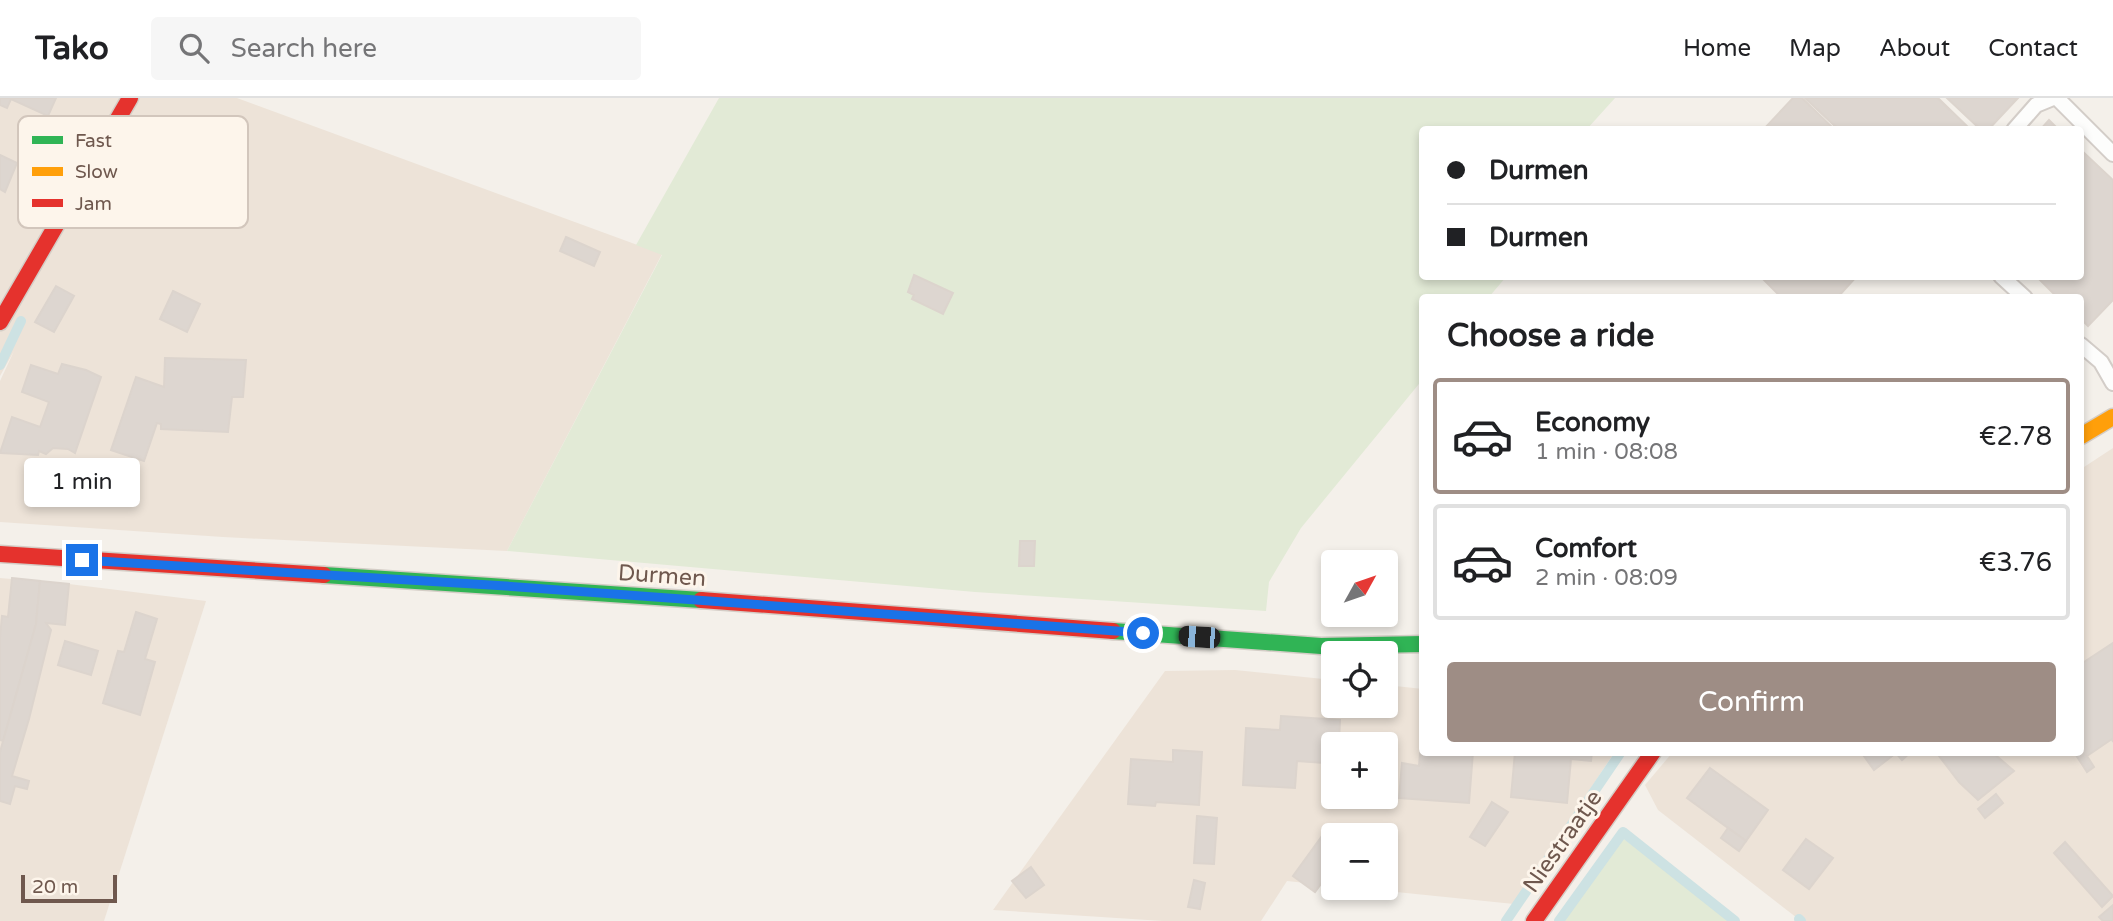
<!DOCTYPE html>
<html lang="en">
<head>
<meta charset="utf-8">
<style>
  body { margin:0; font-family:"Varela Round",sans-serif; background:#f6f6f6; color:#202124; height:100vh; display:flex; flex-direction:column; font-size:26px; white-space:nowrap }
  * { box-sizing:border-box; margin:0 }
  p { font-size:23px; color:#757577 }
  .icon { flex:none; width:38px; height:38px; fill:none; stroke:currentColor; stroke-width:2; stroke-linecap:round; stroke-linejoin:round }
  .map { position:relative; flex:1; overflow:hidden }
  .panel { position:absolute; left:1419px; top:196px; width:665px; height:462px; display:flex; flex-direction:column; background:#fff; border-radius:7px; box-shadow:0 4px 10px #0003 }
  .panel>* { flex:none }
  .top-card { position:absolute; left:1419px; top:28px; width:665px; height:154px; border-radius:7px; box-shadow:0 4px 10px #0003; display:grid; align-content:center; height:154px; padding:0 28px; background:#fff }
  .needle { width:46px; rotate:50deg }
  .buttons { position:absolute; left:1321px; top:452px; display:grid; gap:14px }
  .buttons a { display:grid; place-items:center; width:77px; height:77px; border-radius:7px; background:#fff; box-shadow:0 4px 10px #0003; font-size:35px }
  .scale { position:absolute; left:21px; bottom:18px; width:96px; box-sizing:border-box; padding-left:7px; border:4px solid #6f584e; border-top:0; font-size:19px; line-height:24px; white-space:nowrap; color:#6f584e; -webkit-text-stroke:5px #fdf5eb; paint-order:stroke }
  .end { position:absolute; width:32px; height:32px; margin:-16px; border:9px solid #1a73e8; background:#fff; box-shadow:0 0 0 4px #fff }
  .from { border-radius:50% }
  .bubble { position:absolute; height:49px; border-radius:7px; background:#fff; box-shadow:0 4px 10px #0003; font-size:23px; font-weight:600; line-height:49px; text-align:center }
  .car { position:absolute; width:21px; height:42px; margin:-21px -10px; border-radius:9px; box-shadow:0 0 5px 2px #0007; background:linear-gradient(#222 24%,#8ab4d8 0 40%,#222 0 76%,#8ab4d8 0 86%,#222 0) }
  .top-card b { display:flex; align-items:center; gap:24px; height:66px; font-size:26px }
  .top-card b+b { border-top:2px solid #e0e0e0 }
  .top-card i { width:18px; height:18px; background:#202124 }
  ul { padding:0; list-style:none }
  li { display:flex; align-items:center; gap:21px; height:116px; margin:0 14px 10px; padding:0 14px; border:4px solid #e0e0e0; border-radius:7px }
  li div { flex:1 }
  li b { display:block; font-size:26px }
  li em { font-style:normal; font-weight:600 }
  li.selected { border-color:#9e8d85 }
  li>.icon { width:63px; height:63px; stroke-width:1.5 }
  h2 { padding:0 28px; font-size:32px; line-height:84px }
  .action { display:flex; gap:14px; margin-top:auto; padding:14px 28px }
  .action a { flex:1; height:80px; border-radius:7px; background:#9e8d85; color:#fff; font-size:28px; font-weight:600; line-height:80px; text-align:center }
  header { display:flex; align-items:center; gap:42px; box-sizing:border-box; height:98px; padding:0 35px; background:#fff; border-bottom:2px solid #e0e0e0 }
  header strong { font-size:33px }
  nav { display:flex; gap:38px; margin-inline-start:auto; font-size:24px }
  .search { width:490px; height:63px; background:#f6f6f6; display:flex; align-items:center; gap:18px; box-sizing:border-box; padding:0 24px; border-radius:7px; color:#757577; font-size:26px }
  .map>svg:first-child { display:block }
  .residential { fill:#ede3d8; fill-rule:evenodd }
  .green { fill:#e2ead6 }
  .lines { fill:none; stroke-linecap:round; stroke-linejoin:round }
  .stream { stroke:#cde2e3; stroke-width:10 }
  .building { fill:#ddd6d0; stroke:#dcd4cd; stroke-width:2 }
  .lane-casing { stroke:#d3cdc8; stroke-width:18 }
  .fast-casing { stroke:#d4cdc6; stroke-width:19 }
  .slow-casing { stroke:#d4cdc6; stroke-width:19 }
  .jam-casing { stroke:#d4cdc6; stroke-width:19 }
  .lane { stroke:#fdfdfc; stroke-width:14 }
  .fast { stroke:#30b455; stroke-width:16 }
  .slow { stroke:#ff9f0a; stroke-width:16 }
  .jam { stroke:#e5322d; stroke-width:16 }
  .route { stroke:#1a73e8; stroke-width:9 }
  .labels { text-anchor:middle; stroke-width:6; stroke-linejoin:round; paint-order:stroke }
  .street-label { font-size:23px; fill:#6f584e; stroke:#fdf5eb }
  .key { fill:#fdf5eb; stroke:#d2c6bc; stroke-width:2 }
  .key-label { font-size:19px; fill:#6f584e }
</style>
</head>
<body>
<header>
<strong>Tako</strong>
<div class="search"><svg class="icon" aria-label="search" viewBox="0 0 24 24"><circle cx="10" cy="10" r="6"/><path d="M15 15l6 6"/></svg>Search here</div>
<nav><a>Home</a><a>Map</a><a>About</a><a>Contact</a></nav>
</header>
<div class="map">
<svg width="2113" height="823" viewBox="0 0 2113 823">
  <rect width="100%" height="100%" fill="#f4f0ea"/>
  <g class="residential">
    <polygon points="0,0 237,0 662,156 507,453 223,439 0,424 0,283 14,253 0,278"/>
    <polygon points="2113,350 2113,823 1801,823 1658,712 1645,687 1672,655 2081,654 2081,371"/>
    <polygon points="0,480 69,486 206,503 104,823 0,823"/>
    <path d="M 1235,572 L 1333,582 L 1334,607 L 1386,607 L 1386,587 L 1423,591 L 1423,654 L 1614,655 L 1514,806 L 1347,789 L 1386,789 L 1386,737 L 1334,737 L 1333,788 L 1287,783 L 1261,823 L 1163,823 L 993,812 L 1165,573 ZM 1334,646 L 1386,646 L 1386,698 L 1334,698 Z"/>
  </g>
  <g class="green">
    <polygon points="719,0 1615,0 1587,31 1423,32 1423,178 1506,179 1489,199 1423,200 1423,281 1301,430 1269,484 1266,513 975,494 507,453 662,157 636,147"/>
    <polygon points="1620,738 1732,823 1560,823"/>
  </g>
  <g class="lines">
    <g class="stream">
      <polyline points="0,267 21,223"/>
      <polyline points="1799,821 1801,823"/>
      <polyline points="1506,823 1621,654"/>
      <polyline points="1559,823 1623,734 1735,823"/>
    </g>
  </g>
  <g class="building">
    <polygon points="0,0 56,0 48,18 11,1 7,10 0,7"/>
    <polygon points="1793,0 1802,0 1835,32 1763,32"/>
    <polygon points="1805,0 1938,0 1971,32 1839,32"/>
    <polygon points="1947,0 2018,0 1988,32 1981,32"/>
    <polygon points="2049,22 2059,32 2040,32"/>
    <polygon points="2081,52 2113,82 2113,202 2088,228 2081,221 2081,200 2058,200 2036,178 2081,178"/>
    <polygon points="0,57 17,65 5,94 0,91"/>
    <polygon points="566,139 600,154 594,168 560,153"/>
    <polygon points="914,177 953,195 943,216 912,201 914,197 908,194"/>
    <polygon points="1760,178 1857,178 1837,200 1782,200"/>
    <polygon points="56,188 74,198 54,234 35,224"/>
    <polygon points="173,193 200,206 187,234 160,221"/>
    <polygon points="165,260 246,262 243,299 232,299 228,334 161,331 161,326 157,325 144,363 111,352 136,279 164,289"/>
    <polygon points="62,266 86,272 101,279 75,355 68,351 53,350 46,356 39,353 38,357 0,355 12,319 40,329 49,304 22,294 31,267 58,276"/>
    <polygon points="1020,443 1035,443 1034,468 1019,468"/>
    <polygon points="12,480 40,483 36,526 3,643 0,642 0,539 2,518 8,519"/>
    <polygon points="40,483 69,486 65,527 46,525 51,532 29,621 12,678 29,683 27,691 15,688 10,706 0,703 0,654 36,526"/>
    <polygon points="136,514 157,521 145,561 155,564 140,617 103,605 118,553 124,554"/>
    <polygon points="65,543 98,553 91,577 58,567"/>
    <polygon points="2113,545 2113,644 2112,641 2087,658 2094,669 2087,674 2074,654 2081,654 2081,566"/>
    <polygon points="1281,618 1340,622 1339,645 1326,644 1324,665 1297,663 1295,690 1243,687 1246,630 1280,632"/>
    <polygon points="1422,630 1423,654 1473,654 1469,705 1399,700 1402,665 1419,668"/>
    <polygon points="1173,652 1202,654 1199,707 1156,704 1155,708 1128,706 1131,661 1173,664"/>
    <polygon points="1515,654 1592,654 1591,663 1571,661 1567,705 1511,699"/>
    <polygon points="1861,654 1911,654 1902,662 1896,655 1874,672"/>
    <polygon points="1936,654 1992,654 2014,673 1978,702 1959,684"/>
    <polygon points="1710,670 1768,712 1746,743 1687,700"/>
    <polygon points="1996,696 2003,705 1985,720 1978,711"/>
    <polygon points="1492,704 1508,714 1485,748 1470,739"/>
    <polygon points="1197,718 1217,720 1214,766 1194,765"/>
    <polygon points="1330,727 1343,737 1334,737 1334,768 1315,794 1293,778"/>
    <polygon points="1728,730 1746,743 1739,753 1721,740"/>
    <polygon points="1806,741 1833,760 1809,791 1783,772"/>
    <polygon points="2065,744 2113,798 2102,809 2054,755"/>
    <polygon points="1031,769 1044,787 1026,800 1012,783"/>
    <polygon points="1194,782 1205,785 1200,811 1188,809"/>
    <polygon points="2113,807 2113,823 2103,823 2099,819"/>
  </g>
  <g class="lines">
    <g class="lane-casing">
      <g id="lane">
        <polyline points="2057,0 2113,56"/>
        <polyline points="2014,32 2036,7 2053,0"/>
        <polyline points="2001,178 2025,200"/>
        <polyline points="2081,247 2101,264 2113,285"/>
      </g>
    </g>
    <g class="fast-casing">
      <g id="fast">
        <polyline points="324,477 701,502"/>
        <polyline points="1113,533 1321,548 1423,546"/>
      </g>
    </g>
    <g class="slow-casing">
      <polyline id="slow" points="2081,338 2113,319"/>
    </g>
    <g class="jam-casing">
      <g id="jam">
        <polyline points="0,224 130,0"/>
        <polyline points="0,456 324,477"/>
        <polyline points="701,502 1113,533"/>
        <polyline points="1534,823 1653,654"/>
      </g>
    </g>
    <use href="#lane" class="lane"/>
    <use href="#fast" class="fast"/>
    <use href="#slow" class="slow"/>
    <use href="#jam" class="jam"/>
  </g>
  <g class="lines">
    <polyline class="route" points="82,462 506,488 1143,535"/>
  </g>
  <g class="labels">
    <g class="street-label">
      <text transform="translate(662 477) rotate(4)" y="8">Durmen</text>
      <text transform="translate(1562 743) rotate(-55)" y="8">Niestraatje</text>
    </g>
  </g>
  <rect x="18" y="18" width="230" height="112" rx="10" class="key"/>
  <rect x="32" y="38" width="31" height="8" fill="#30b455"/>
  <rect x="32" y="69" width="31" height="9" fill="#ff9f0a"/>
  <rect x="32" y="101" width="31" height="8" fill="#e5322d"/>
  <g class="key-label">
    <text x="75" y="49">Fast</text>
    <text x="75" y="80">Slow</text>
    <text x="75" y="112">Jam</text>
  </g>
</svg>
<div class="buttons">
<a><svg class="needle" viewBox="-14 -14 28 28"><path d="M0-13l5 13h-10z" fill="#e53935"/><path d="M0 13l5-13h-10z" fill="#757577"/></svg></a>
<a><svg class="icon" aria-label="locate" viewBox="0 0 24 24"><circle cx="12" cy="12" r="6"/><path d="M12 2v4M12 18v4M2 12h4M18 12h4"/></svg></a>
<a>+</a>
<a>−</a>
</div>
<div class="scale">20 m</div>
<i class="end from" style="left:1143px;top:535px"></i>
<i class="end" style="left:82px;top:462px"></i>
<div class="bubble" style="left:24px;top:360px;width:116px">1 min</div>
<i class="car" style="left:1199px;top:539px;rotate:274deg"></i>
<div class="top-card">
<b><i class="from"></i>Durmen</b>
<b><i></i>Durmen</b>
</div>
<section class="panel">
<h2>Choose a ride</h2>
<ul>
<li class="selected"><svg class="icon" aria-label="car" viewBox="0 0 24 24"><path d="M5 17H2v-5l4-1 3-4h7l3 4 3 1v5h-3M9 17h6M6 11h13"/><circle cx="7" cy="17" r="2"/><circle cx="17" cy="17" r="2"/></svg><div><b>Economy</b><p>1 min · 08:08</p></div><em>€2.78</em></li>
<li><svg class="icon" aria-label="car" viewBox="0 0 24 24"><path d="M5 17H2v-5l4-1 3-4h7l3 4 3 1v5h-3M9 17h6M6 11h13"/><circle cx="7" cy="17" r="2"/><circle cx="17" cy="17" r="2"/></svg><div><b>Comfort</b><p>2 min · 08:09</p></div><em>€3.76</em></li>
</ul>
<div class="action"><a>Confirm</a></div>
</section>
</div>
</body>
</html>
